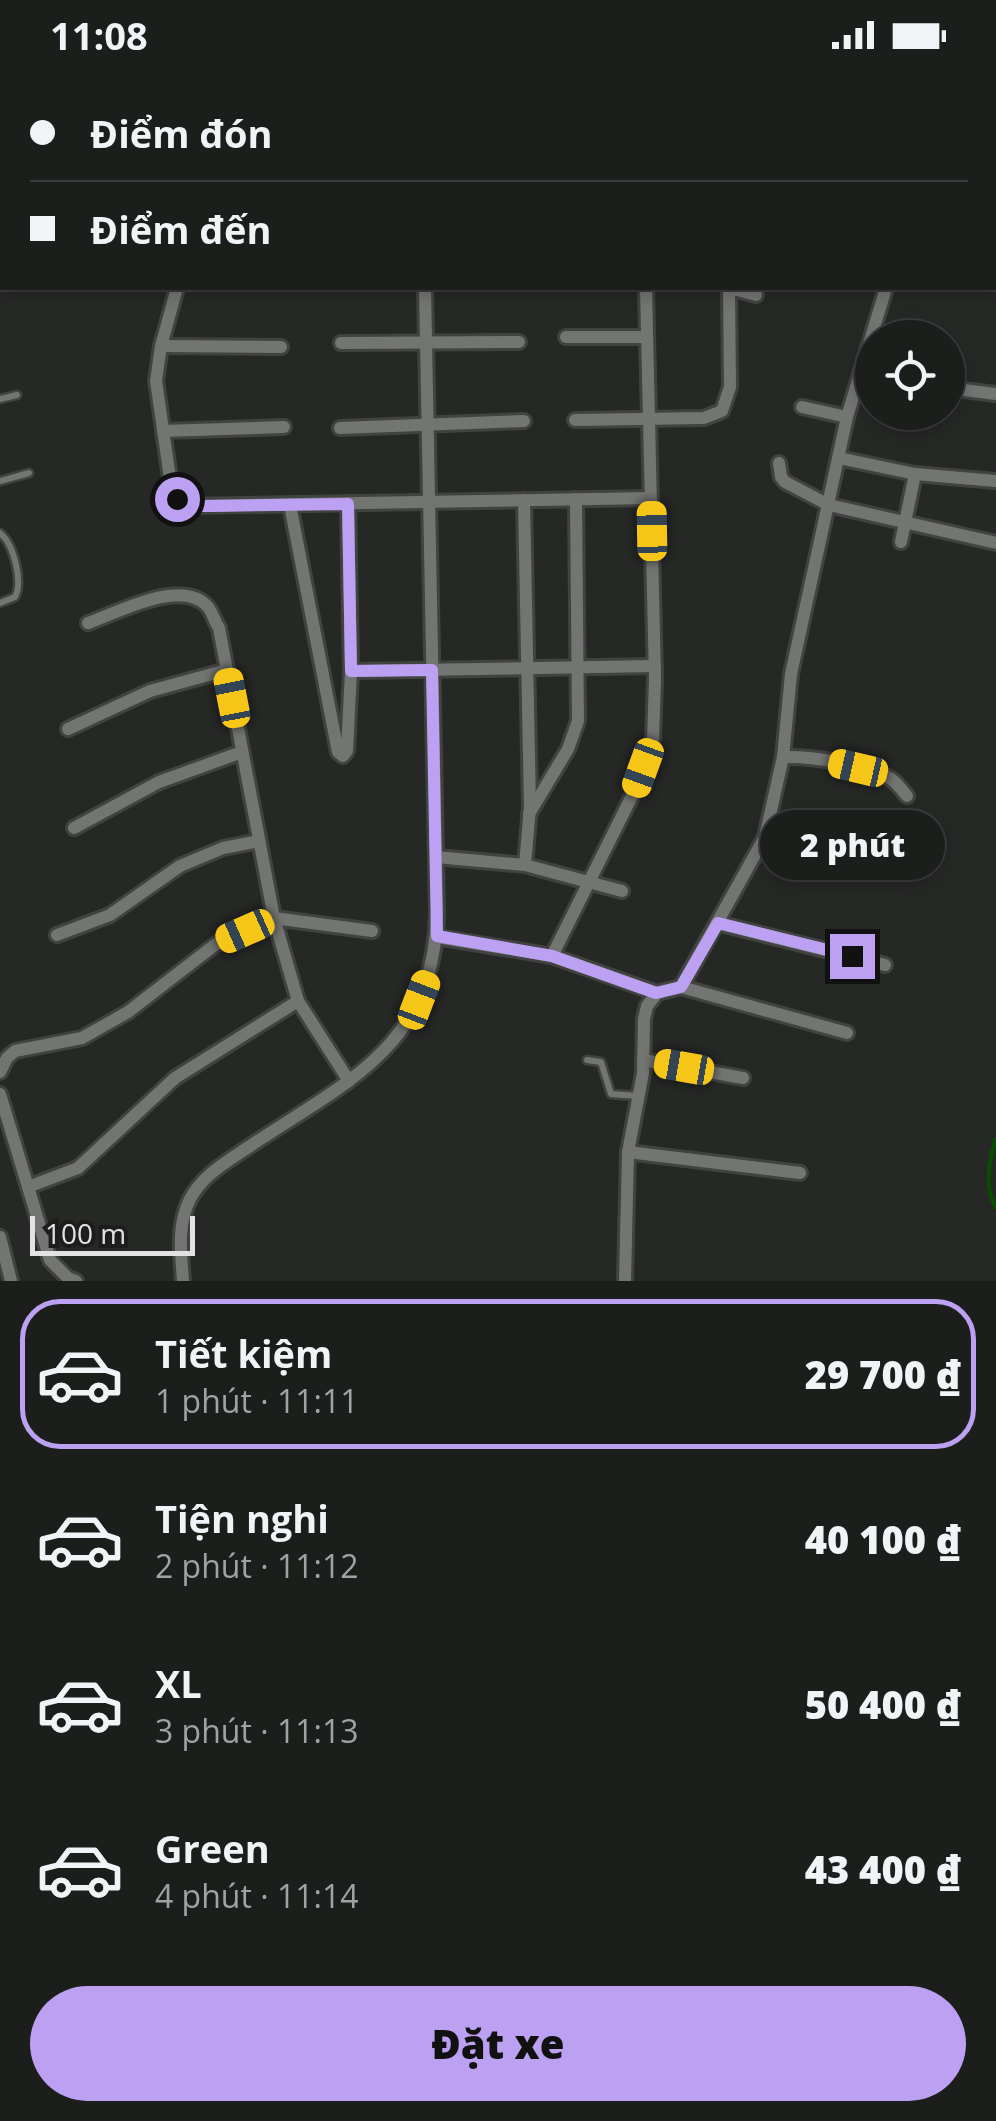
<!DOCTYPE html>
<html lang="vi">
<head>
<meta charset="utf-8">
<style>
  body { margin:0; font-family:"Open Sans",sans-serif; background:#292b29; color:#f1f3f6; height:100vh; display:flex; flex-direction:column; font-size:38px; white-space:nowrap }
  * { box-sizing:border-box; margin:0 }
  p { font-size:32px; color:#a0a2a3 }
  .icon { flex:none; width:55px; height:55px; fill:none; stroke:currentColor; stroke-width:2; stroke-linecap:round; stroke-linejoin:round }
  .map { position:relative; height:1211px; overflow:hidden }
  .sheet { display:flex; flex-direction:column; background:#1c1e1c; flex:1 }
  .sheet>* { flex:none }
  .banner { position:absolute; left:0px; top:0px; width:998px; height:220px; box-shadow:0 5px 15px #0003,0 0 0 2px #3a3c3b; display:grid; align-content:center; height:220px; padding:0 30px; background:#1c1e1c }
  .fabs { position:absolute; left:855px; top:250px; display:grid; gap:20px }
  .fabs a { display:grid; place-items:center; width:110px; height:110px; border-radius:50%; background:#1c1e1c; box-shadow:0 5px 15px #0003,0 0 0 2px #3a3c3b; font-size:50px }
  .scale { position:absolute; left:30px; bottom:25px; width:165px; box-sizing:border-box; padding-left:10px; border:5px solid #e1e2e1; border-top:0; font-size:28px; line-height:35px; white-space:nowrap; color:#e1e2e1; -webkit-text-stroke:8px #1d1e1c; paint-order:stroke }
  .end { position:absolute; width:45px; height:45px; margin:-22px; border:12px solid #bca0f2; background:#111; box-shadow:0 0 0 5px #111 }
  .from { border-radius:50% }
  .bubble { position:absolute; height:70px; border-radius:35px; background:#1c1e1c; box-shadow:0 5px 15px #0003,0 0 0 2px #3a3c3b; font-size:32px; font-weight:800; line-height:70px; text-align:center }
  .car { position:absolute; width:30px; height:60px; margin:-30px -15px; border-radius:12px; box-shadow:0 0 8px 2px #0007; background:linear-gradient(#f5c518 24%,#345 0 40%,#f5c518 0 76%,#345 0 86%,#f5c518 0) }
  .banner b { display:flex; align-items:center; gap:35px; height:95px; font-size:38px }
  .banner b+b { border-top:2px solid #3a3c3b }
  .banner i { width:25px; height:25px; background:#f1f3f6 }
  ul { padding:18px 0 0; list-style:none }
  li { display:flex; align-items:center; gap:30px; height:150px; margin:0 20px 15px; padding:0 10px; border:5px solid transparent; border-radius:40px }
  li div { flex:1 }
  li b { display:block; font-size:38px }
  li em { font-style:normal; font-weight:800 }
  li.selected { border-color:#bca0f2 }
  li>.icon { width:90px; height:90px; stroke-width:1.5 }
  .cta { display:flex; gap:20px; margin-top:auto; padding:20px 30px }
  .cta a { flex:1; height:115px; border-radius:60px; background:#bca0f2; color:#111; font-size:40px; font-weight:800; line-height:115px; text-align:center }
  .status { display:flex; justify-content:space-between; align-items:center; height:70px; padding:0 50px; background:#1c1e1c; direction:ltr }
  .status svg { height:28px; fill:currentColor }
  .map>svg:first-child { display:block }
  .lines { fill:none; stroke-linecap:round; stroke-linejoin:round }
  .stream { stroke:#074e00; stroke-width:4 }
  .lane-casing { stroke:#414341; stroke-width:11 }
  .street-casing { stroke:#414341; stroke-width:18 }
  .lane { stroke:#737572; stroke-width:6 }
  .street { stroke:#737572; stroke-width:12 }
  .route { stroke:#bca0f2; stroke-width:12 }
</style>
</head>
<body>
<div class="status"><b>11:08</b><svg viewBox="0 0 49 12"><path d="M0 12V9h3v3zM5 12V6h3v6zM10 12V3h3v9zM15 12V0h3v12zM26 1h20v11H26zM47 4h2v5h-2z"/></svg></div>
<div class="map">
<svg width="996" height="1211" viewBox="0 0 996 1211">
  <rect width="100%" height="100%" fill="#262826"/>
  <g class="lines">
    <path class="stream" d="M 996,1069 C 989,1090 984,1118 996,1138"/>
    <g class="lane-casing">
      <g id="lane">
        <polyline points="0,19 2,19"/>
        <polyline points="995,66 996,66"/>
        <polyline points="0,107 2,107"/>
        <polyline points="0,193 2,193"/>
        <polyline points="0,213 2,212"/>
        <polyline points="0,329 17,325"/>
        <polyline points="0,411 29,403"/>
        <path d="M 0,463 C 14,474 23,512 15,527 L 0,533"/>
        <polyline points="587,990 601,992 611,1024 637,1026"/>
      </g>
    </g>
    <g class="street-casing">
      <g id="street">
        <polyline points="144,0 145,2"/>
        <polyline points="504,0 509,2"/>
        <polyline points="838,0 839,2"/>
        <polyline points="210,2 215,0"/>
        <polyline points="472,2 473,0"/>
        <polyline points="631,2 633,0"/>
        <polyline points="717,2 718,0"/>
        <polyline points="995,34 996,34"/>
        <polyline points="177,218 161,276 156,311 171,415 177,429 189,436 651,428"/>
        <polyline points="730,218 756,225"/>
        <polyline points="566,267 647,267"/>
        <polyline points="341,273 519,272"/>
        <polyline points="161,276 281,277"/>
        <polyline points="948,318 996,324"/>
        <polyline points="802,337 847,347"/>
        <polyline points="575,350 704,348 722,341 730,317 729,218"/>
        <polyline points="340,358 524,351"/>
        <polyline points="163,361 284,357"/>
        <polyline points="839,388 915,404 996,411"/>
        <polyline points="779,393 781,407 785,412 829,435 996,473"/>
        <polyline points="524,430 530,737 525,795"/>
        <polyline points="290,435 338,682 343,686 347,681 351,601 348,433"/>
        <polyline points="901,472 915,404"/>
        <path d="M 88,553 C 119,542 183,507 208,537 C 212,542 215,552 219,558 L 274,848 L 298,931 L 349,1011"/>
        <polyline points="351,601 655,596"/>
        <polyline points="68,659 150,621 227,600"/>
        <path d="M 783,687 C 809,686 869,694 891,709 C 897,713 902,720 907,726"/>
        <polyline points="529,744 568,679 578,651 576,429"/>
        <polyline points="74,758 159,712 242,682"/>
        <polyline points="436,787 525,795 622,821"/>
        <polyline points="717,853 885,895"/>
        <polyline points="57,865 110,845 180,796 223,778 259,771"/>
        <polyline points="437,867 552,886 657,923 681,917 847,963"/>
        <polyline points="552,886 632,726 653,669 655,610 646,218"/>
        <polyline points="681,917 765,767 783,687 791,604 847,347 886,218"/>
        <polyline points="643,990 743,1008"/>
        <polyline points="0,1002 7,988 15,981 82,968 128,942 216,874 274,848 372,861"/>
        <polyline points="0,1024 50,1190 68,1208 76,1211"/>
        <polyline points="628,1082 800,1103"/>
        <polyline points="28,1117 78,1098 175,1008 298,931"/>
        <polyline points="0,1167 11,1211"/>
        <path d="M 183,1211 C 181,1182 177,1155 190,1129 C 204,1103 230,1090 253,1074 C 350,1010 434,975 437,843 L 425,218"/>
        <polyline points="625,1211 628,1082 643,1003 644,949 647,936 657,923"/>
      </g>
    </g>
    <use href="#lane" class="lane"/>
    <use href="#street" class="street"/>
  </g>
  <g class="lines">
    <polyline class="route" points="177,429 190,436 210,436 348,434 351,601 432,600 437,866 552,886 656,923 681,917 718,853 852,886"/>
  </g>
</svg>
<div class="fabs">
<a><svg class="icon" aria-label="locate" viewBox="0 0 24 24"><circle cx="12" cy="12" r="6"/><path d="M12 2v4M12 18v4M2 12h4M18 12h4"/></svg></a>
</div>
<div class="scale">100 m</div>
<i class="end from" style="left:177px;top:429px"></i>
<i class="end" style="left:852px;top:886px"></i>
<div class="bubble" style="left:760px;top:740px;width:185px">2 phút</div>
<i class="car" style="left:652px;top:461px;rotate:359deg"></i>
<i class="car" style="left:232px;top:628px;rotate:349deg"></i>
<i class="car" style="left:643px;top:698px;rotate:200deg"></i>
<i class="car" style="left:858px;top:698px;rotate:283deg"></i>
<i class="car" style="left:245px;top:861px;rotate:246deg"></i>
<i class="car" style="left:419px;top:930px;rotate:21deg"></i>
<i class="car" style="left:684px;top:997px;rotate:280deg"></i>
<div class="banner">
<b><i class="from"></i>Điểm đón</b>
<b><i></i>Điểm đến</b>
</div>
</div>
<section class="sheet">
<ul>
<li class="selected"><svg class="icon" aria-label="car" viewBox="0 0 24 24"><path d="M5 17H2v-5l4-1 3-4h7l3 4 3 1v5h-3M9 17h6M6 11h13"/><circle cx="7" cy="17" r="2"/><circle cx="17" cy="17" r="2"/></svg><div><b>Tiết kiệm</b><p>1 phút · 11:11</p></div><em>29 700 ₫</em></li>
<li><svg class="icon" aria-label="car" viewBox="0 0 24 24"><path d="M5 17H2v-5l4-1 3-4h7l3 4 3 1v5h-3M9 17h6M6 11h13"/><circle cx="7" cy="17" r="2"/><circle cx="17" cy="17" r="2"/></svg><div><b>Tiện nghi</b><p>2 phút · 11:12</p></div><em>40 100 ₫</em></li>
<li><svg class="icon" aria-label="car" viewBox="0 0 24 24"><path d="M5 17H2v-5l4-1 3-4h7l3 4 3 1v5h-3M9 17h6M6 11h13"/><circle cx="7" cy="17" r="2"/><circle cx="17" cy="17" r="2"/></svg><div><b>XL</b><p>3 phút · 11:13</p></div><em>50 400 ₫</em></li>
<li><svg class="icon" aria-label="car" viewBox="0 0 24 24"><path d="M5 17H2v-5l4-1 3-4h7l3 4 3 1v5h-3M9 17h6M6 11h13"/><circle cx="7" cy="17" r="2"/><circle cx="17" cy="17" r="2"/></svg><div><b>Green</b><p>4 phút · 11:14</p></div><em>43 400 ₫</em></li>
</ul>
<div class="cta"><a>Đặt xe</a></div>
</section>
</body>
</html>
